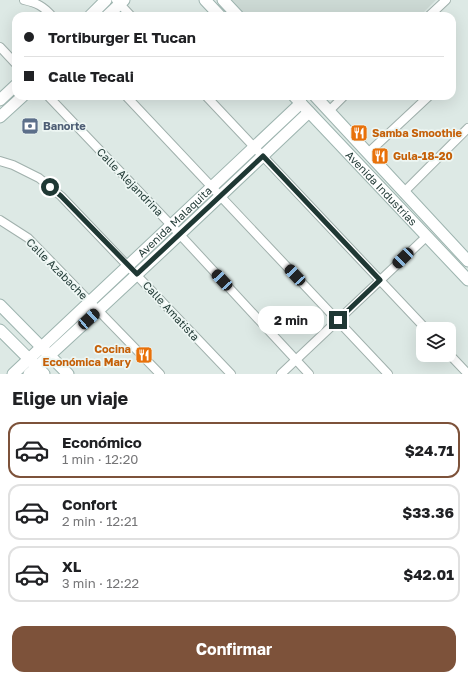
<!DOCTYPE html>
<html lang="es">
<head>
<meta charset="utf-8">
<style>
  body { margin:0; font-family:"Golos Text",sans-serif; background:#f6f6f6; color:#202124; height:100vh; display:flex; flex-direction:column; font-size:15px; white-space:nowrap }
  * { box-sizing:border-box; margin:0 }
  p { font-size:13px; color:#757577 }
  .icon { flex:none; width:22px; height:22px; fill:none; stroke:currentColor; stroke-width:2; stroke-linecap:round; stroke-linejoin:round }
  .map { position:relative; height:374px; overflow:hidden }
  .details { display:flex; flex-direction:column; background:#fff; flex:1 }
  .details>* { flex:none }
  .hud { position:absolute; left:12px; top:12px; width:444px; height:88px; border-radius:12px; box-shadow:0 4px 16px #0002; display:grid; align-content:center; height:88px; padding:0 12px; background:#fff }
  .fabs { position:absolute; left:416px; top:322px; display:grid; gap:8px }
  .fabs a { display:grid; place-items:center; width:40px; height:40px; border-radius:8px; background:#fff; box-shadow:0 4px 16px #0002; font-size:20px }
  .end { position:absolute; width:18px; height:18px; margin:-9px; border:5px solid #1f3834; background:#fff; box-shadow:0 0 0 2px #fff }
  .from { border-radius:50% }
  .bubble { position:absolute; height:28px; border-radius:12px; background:#fff; box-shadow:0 4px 16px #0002; font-size:13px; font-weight:700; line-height:28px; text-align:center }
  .car { position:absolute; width:12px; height:24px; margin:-12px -6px; border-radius:5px; box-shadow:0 0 3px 1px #0007; background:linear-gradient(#222 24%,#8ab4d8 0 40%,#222 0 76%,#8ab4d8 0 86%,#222 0) }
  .hud b { display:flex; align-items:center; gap:14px; height:38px; font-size:15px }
  .hud b+b { border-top:1px solid #e0e0e0 }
  .hud i { width:10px; height:10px; background:#202124 }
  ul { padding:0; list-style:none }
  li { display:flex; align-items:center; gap:12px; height:56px; margin:0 8px 6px; padding:0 4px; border:2px solid #e0e0e0; border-radius:12px }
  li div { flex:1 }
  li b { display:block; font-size:15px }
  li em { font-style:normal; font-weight:700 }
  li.current { border-color:#7d523a }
  li>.icon { width:36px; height:36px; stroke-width:1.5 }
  h2 { padding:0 12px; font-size:18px; line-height:48px }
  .button { display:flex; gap:8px; margin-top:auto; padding:8px 12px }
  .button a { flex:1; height:46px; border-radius:12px; background:#7d523a; color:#fff; font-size:16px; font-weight:700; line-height:46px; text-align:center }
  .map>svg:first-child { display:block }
  .built { fill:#ccd9d4 }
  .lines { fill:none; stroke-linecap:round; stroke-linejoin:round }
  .street-casing { stroke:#a0b0ac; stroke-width:10 }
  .secondary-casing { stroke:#9db4af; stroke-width:13 }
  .street { stroke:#fff; stroke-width:8 }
  .secondary { stroke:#fff; stroke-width:11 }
  .route { stroke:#1f3834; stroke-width:5 }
  .labels { text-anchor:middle; stroke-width:3.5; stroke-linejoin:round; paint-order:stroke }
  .service-label { font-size:11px; font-weight:bold; fill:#4e5e75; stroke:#edf6f3; text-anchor:start }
  .food-label { font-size:11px; font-weight:bold; fill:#c56008; stroke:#edf6f3; text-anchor:start }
  .street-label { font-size:11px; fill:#1f3834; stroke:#edf6f3 }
</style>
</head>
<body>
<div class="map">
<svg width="468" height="374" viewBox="0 0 468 374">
  <rect width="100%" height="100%" fill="#dde9e5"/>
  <polygon class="built" points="231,0 436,0 420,16 246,16"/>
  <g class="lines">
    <g class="street-casing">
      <g id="street">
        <path d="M 24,0 C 37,3 43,6 52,16"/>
        <polyline points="116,0 131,16"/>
        <polyline points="429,16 446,0"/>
        <polyline points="0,47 16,64"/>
        <polyline points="48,96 171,225 309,374"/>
        <polyline points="126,96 388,374"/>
        <polyline points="206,96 426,329"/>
        <polyline points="329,111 344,96"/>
        <polyline points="368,153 429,96"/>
        <polyline points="0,161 13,165 39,178 61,196 231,374"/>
        <polyline points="404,192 468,128"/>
        <polyline points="0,220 28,238 160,374"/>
        <polyline points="449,354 468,374"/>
        <polyline points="281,374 426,237"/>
      </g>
    </g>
    <g class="secondary-casing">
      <g id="secondary">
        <polyline points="205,0 220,16"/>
        <polyline points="223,0 238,16"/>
        <polyline points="90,16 106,0"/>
        <polyline points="107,16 124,0"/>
        <path id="s1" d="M 294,96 L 468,280"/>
        <polyline points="315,96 468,261"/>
        <polyline points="0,100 16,85"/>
        <polyline points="0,117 23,96"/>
        <polyline points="0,305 68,374"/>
        <polyline points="0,330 44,374"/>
        <path id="s2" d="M 13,374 L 301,103"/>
        <path d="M 29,374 C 124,288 216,200 309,112"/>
      </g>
    </g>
    <use href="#street" class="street"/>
    <use href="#secondary" class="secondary"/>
  </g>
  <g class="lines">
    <polyline class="route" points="50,187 61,196 137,274 263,156 380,280 338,320"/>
  </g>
  <defs>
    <g id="bank-square" transform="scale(0.9)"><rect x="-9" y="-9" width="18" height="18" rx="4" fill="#5c6f8a" stroke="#edf6f3"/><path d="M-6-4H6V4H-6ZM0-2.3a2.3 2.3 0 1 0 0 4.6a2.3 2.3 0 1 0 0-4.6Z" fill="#fff"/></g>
    <g id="restaurant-square" transform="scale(0.9)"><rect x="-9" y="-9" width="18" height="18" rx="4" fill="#e8710a" stroke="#edf6f3"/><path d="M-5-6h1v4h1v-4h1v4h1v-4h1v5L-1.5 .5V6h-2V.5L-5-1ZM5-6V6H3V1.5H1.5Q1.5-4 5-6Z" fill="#fff"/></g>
  </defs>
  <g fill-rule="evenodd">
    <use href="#bank-square" x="30" y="126"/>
    <use href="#restaurant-square" x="359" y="133"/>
    <use href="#restaurant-square" x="380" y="156"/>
    <use href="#restaurant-square" x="144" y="355"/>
  </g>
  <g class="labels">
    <g class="service-label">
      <text x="43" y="130">Banorte</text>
    </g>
    <g class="food-label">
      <text x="372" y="137">Samba Smoothie</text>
      <text x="393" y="160">Gula-18-20</text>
      <text x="131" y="353" text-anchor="end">Cocina<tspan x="131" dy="13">Económica Mary</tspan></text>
    </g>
    <g class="street-label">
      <text transform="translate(130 182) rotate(46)" y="4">Calle Alejandrina</text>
      <text dy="4" stroke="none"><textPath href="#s1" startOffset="127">Avenida Industrias</textPath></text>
      <text dy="4" stroke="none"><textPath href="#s2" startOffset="222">Avenida Malaquita</textPath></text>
      <text transform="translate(57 269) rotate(45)" y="4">Calle Azabache</text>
      <text transform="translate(171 311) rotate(47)" y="4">Calle Amatista</text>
    </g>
  </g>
</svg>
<div class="fabs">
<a><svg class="icon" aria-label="layers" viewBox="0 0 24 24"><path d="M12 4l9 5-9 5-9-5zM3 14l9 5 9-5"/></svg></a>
</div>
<i class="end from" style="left:50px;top:187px"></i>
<i class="end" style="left:338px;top:320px"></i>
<div class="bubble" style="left:258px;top:306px;width:66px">2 min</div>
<i class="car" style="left:403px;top:258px;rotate:226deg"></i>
<i class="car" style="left:295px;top:275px;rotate:317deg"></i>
<i class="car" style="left:222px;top:280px;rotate:317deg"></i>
<i class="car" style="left:89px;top:319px;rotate:48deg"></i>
<div class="hud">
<b><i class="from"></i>Tortiburger El Tucan</b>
<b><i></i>Calle Tecali</b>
</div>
</div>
<section class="details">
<h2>Elige un viaje</h2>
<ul>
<li class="current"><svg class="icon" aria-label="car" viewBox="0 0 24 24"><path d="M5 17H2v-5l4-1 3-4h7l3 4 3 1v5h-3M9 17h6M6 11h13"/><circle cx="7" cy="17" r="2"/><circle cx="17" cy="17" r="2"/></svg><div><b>Económico</b><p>1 min · 12:20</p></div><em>$24.71</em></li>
<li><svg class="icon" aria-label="car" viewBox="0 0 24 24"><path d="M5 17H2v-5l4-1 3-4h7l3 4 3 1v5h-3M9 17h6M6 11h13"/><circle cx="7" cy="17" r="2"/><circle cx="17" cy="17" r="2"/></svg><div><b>Confort</b><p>2 min · 12:21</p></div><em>$33.36</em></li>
<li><svg class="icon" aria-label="car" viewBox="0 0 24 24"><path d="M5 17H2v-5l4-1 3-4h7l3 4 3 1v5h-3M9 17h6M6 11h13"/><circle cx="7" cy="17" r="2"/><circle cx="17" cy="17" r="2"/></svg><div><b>XL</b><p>3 min · 12:22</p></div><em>$42.01</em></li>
</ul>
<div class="button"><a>Confirmar</a></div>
</section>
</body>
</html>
